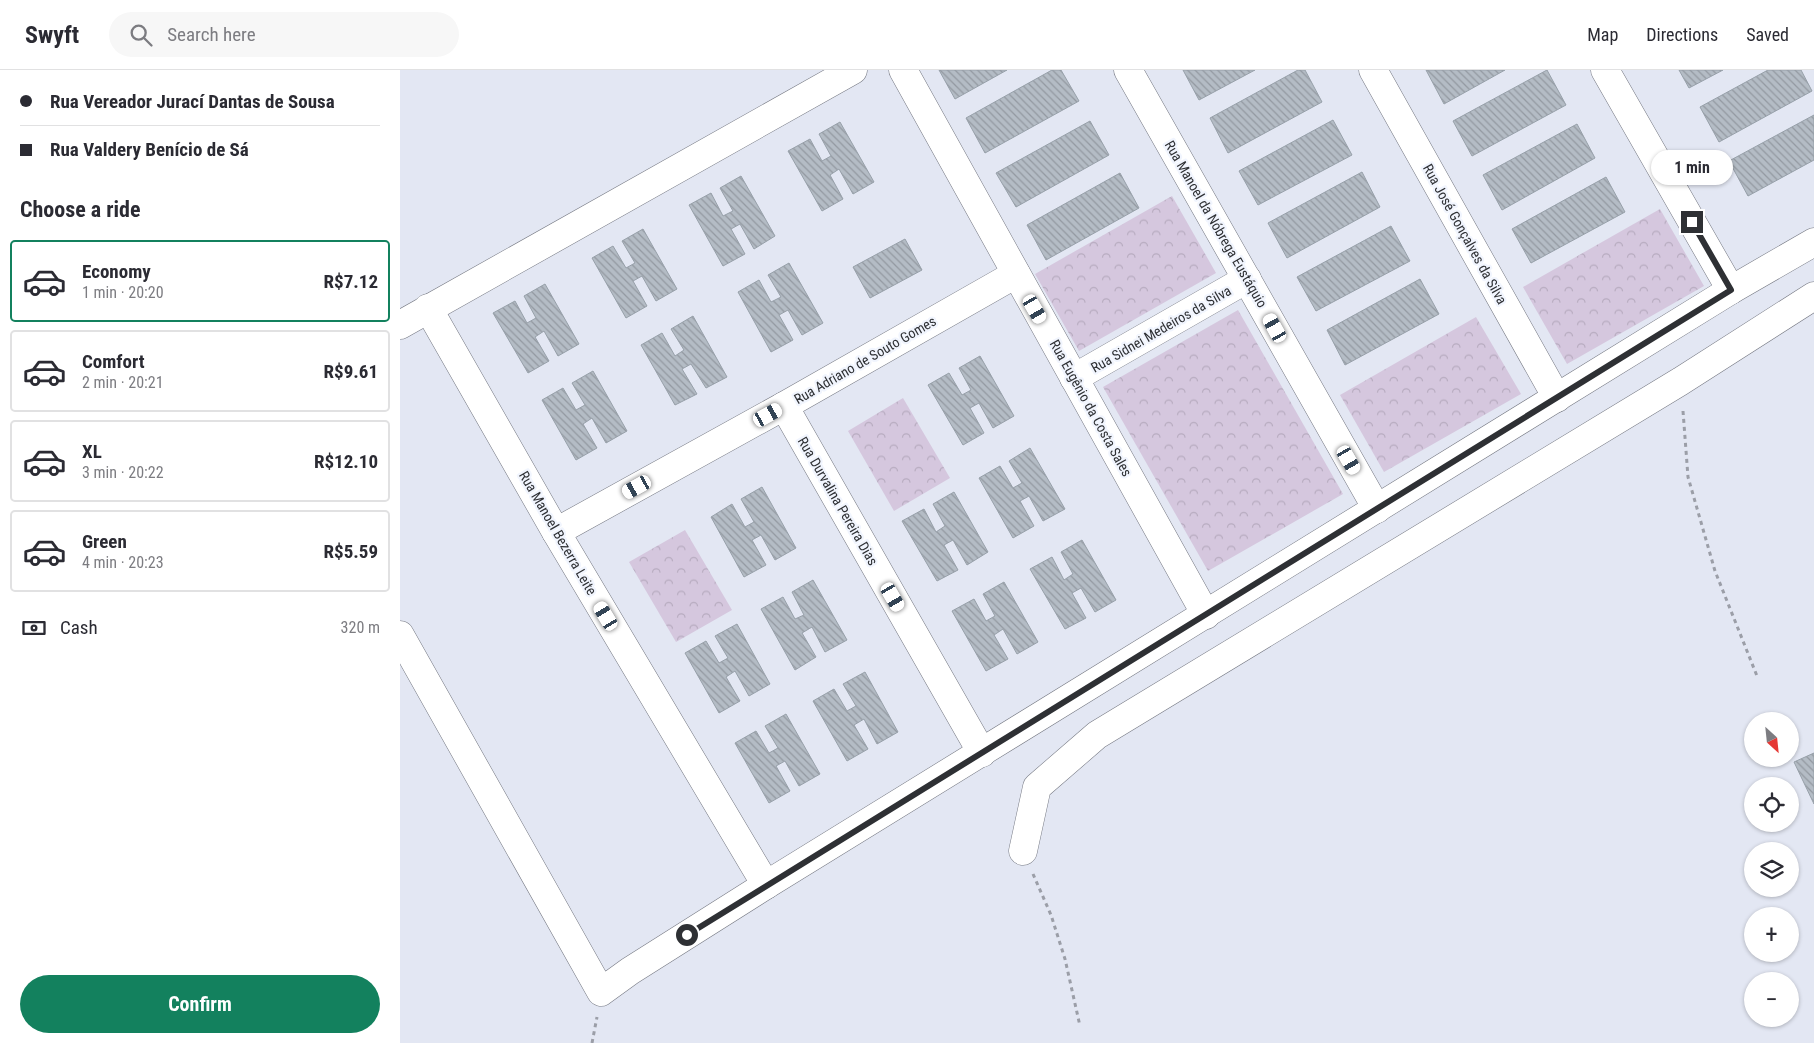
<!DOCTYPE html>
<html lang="en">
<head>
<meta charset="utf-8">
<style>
  body { margin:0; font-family:"Roboto Condensed",sans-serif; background:#f7f7f7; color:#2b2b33; height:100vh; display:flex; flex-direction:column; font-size:19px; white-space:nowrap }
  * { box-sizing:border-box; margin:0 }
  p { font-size:16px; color:#7c7c81 }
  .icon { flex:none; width:28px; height:28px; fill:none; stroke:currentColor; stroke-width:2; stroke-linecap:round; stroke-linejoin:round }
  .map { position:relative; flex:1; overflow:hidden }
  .panel { display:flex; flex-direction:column; background:#fff; width:400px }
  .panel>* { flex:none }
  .hud { display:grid; align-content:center; height:110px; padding:0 20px; background:#fff }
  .needle { width:32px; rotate:153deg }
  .tools { position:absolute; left:1344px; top:642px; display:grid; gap:10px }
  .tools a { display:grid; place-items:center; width:55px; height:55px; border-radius:50%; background:#fff; box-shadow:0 1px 4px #0004; font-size:25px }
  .end { position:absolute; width:22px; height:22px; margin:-11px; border:6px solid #2e3034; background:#fff; box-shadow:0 0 0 2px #fff }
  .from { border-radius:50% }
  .bubble { position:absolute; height:35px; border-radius:18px; background:#fff; box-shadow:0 1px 4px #0004; font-size:16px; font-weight:700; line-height:35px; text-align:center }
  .car { position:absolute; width:15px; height:30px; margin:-15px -8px; border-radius:6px; box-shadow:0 0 4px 1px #0007; background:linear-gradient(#fff 24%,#345 0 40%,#fff 0 76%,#345 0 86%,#fff 0) }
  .hud b { display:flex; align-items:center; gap:18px; height:48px; font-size:19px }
  .hud b+b { border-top:1px solid #e1e1e2 }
  .hud i { width:12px; height:12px; background:#2b2b33 }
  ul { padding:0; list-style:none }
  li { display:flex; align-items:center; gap:15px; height:82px; margin:0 10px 8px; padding:0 10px; border:2px solid #e1e1e2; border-radius:5px }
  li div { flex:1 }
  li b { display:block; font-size:19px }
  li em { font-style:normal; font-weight:700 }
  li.current { border-color:#13815e }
  li>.icon { width:45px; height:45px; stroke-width:1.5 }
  h2 { padding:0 20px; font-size:22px; line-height:60px }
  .pay { display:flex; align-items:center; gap:12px; height:55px; padding:0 20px; font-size:19px }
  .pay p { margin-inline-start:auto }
  .primary-button { display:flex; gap:10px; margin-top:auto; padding:10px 20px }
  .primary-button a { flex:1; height:58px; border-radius:30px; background:#13815e; color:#fff; font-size:20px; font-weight:700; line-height:58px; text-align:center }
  header { display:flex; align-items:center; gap:30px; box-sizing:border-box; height:70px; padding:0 25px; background:#fff; border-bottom:1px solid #e1e1e2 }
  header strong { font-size:24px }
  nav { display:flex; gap:28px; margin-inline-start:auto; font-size:18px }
  .search { width:350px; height:45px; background:#f7f7f7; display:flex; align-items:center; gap:12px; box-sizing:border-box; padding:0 18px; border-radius:28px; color:#7c7c81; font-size:19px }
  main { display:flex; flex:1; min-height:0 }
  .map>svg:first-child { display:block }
  .park { fill:url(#park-crowns) }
  .building { fill:url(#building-back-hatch); stroke:#97a0a9 }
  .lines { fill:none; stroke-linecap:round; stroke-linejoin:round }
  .street-casing { stroke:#757882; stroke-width:29 }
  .path { stroke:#9b9ea7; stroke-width:3; stroke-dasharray:4 4; stroke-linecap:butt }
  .street { stroke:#fff; stroke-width:28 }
  .route { stroke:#2e3034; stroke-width:6 }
  .labels { text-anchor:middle; stroke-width:4.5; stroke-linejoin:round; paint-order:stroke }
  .street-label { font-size:14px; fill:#2e3034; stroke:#f1f5fe }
</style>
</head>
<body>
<header>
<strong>Swyft</strong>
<div class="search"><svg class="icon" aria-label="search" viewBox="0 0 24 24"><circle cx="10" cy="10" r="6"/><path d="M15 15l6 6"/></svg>Search here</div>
<nav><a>Map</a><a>Directions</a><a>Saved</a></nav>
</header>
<main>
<section class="panel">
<div class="hud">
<b><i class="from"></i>Rua Vereador Jurací Dantas de Sousa</b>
<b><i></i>Rua Valdery Benício de Sá</b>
</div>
<h2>Choose a ride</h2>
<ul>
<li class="current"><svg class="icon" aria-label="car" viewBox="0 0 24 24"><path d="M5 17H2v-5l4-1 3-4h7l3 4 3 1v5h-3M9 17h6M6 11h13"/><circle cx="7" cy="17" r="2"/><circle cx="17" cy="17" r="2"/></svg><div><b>Economy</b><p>1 min · 20:20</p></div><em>R$7.12</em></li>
<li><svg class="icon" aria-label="car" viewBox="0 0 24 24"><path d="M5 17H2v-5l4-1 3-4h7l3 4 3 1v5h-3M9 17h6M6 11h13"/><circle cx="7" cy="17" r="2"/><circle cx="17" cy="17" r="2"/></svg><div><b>Comfort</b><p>2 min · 20:21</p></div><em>R$9.61</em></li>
<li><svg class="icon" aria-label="car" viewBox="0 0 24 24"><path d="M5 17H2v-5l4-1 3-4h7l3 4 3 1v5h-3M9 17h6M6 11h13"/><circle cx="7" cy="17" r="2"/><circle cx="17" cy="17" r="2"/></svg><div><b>XL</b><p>3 min · 20:22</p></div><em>R$12.10</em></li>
<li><svg class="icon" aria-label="car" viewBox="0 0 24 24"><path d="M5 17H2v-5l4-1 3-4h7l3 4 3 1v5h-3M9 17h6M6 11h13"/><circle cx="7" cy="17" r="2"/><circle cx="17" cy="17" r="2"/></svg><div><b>Green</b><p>4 min · 20:23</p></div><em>R$5.59</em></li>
</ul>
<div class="pay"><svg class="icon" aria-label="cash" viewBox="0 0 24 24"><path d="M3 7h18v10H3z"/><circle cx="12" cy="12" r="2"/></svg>Cash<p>320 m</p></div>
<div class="primary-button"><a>Confirm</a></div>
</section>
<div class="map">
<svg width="1414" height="973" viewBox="0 0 1414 973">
  <defs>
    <pattern id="park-crowns" width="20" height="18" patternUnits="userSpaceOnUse" patternTransform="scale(1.25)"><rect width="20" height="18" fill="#d5c7de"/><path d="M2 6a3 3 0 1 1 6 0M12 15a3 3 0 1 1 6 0" fill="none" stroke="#b7abbf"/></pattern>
    <pattern id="building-back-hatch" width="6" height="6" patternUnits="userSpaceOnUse" patternTransform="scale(1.25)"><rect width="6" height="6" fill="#b4bcc5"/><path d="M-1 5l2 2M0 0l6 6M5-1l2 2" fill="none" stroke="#9399a1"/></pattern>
  </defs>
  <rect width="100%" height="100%" fill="#e3e7f3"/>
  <g class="park">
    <polygon points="772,126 816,203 679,281 635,204"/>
    <polygon points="1260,139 1304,216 1167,294 1123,217"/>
    <polygon points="838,240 943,424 808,501 703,317"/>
    <polygon points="1076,247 1121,324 984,402 940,325"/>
    <polygon points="503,328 550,408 494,441 448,361"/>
    <polygon points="285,460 332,540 276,572 229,492"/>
  </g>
  <g class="building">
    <polygon points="539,0 607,0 555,29"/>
    <polygon points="652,0 661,0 679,31 585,83 566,48"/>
    <polygon points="783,0 855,0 799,30"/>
    <polygon points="898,0 905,0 922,32 828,83 810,48"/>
    <polygon points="1026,0 1105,0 1044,34"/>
    <polygon points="1147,0 1166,35 1072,86 1053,51"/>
    <polygon points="1279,0 1323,0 1289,18"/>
    <polygon points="1368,0 1401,0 1412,21 1319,72 1300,37"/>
    <polygon points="1414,45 1414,90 1348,126 1329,91"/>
    <polygon points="933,50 952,85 858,135 839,101"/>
    <polygon points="690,51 709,85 616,137 596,103"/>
    <polygon points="440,52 474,112 453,124 439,99 430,105 443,129 422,141 388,81 410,69 422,91 431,86 419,64"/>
    <polygon points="1177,54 1195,88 1102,140 1083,105"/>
    <polygon points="962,102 980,137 887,188 868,153"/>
    <polygon points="720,103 739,138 646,190 627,155"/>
    <polygon points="341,106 375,166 354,179 340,154 331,159 345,184 323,196 289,135 311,123 323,146 333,141 320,118"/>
    <polygon points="1206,107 1225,142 1131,193 1112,159"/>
    <polygon points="991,156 1010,191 916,241 897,207"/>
    <polygon points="243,159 277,219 256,231 242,206 233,211 247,236 226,248 192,188 213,176 226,198 235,193 222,171"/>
    <polygon points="505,169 522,200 470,228 453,197"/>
    <polygon points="389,193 423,253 402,265 388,240 379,245 393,270 371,282 338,222 359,210 371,232 381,227 368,205"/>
    <polygon points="1020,209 1039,244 945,295 927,260"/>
    <polygon points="145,214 179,274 158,286 144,261 135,267 149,291 128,303 93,243 115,231 127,253 136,248 124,226"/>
    <polygon points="293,246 327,307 306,318 291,294 282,299 297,324 275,335 241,275 262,263 275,286 284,280 271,259"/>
    <polygon points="580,286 614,346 593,358 579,333 570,338 584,363 563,375 528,315 549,303 562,325 571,320 559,298"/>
    <polygon points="193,301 227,361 206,373 192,348 183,354 197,378 176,390 142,330 163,318 176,340 185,335 172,313"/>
    <polygon points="630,378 665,439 643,451 629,426 620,431 634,456 613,468 579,408 600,396 613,418 622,413 609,391"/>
    <polygon points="362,417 396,478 375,490 361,465 352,470 366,495 344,507 311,447 332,434 345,457 354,452 341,429"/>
    <polygon points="554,422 588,482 567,495 553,470 544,475 558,500 537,511 502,451 524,439 536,462 545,456 533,434"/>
    <polygon points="682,470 716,530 695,542 681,518 672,523 686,548 665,559 630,499 652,487 664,510 673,504 661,482"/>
    <polygon points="413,510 447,570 425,582 412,557 402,563 416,587 395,600 361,539 383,527 395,549 404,545 392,522"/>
    <polygon points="604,512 638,572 617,584 603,559 594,565 608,589 586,601 552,541 574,529 586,551 595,546 583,524"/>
    <polygon points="337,554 370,614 349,626 335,601 326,607 340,631 319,643 285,583 306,571 319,593 328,588 315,566"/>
    <polygon points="465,602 498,662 477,674 464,649 454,655 468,679 447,691 413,631 434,619 447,641 456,636 443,614"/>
    <polygon points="386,644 420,704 399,716 385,691 376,696 390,721 369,733 335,673 356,661 369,683 378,678 365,656"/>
    <polygon points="1414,683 1414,734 1394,692"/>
  </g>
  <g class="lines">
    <g class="street-casing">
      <g id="street">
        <polyline points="503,0 806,545"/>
        <polyline points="728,0 977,439"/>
        <polyline points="973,0 1157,328"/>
        <polyline points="1205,0 1331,220"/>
        <polyline points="28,238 156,462 366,815"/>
        <polyline points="0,255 453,0"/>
        <polyline points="674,308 847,209"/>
        <polyline points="384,336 582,683"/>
        <polyline points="156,462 384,336 616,204"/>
        <polyline points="0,565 201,922 230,901 366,815 1331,220 1414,172"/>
        <polyline points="623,781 637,717 697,665 1281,311 1414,226"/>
      </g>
    </g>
    <g class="path">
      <polyline points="1283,341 1288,407 1315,501 1357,606"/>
      <polyline points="633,804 651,845 665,889 680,956"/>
      <polyline points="192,973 197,947"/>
    </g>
    <use href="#street" class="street"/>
  </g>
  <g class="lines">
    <polyline class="route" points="287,865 1331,220 1292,152"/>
  </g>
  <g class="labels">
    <g class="street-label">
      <text transform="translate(816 154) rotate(60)" y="5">Rua Manoel da Nóbrega Eustáquio</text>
      <text transform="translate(1065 164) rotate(61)" y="5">Rua José Gonçalves da Silva</text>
      <text transform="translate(761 259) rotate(-30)" y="5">Rua Sidnei Medeiros da Silva</text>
      <text transform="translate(465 290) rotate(-30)" y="5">Rua Adriano de Souto Gomes</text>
      <text transform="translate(691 338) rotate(61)" y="5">Rua Eugênio da Costa Sales</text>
      <text transform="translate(438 431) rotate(60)" y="5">Rua Durvalina Pereira Dias</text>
      <text transform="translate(158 463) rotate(60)" y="5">Rua Manoel Bezerra Leite</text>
    </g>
  </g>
</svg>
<div class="tools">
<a><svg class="needle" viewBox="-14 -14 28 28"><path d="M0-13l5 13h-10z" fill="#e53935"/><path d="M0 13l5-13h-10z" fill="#7c7c81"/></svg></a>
<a><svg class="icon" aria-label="locate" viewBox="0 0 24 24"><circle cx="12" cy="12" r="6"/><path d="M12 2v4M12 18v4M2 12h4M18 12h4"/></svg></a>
<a><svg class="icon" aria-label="layers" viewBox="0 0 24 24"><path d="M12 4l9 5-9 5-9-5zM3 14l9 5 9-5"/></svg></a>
<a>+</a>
<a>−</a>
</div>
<i class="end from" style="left:287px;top:865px"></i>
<i class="end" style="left:1292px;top:152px"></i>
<div class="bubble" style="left:1251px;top:80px;width:82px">1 min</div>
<i class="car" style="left:635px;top:239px;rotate:150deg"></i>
<i class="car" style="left:875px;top:258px;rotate:331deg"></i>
<i class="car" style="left:368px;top:345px;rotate:61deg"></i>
<i class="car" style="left:949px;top:390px;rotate:150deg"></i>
<i class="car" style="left:237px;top:417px;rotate:241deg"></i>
<i class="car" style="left:493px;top:527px;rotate:150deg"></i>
<i class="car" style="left:206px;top:546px;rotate:329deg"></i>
</div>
</main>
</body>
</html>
